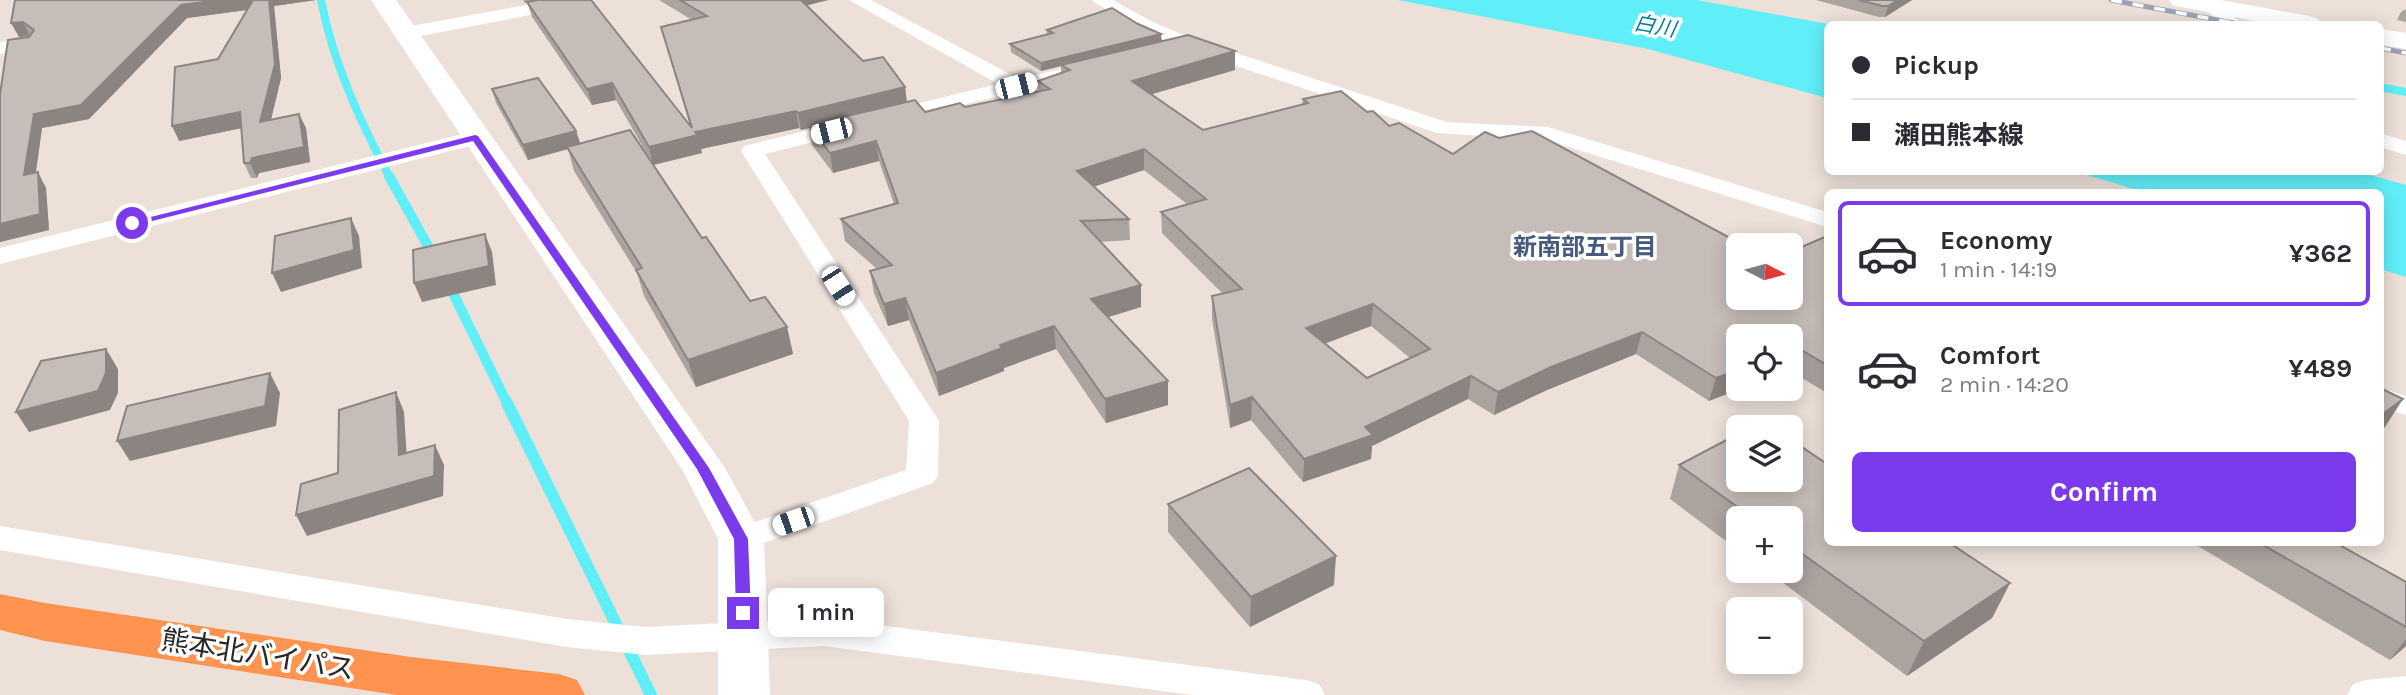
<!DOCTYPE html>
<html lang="en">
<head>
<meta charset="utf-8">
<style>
  body { margin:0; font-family:Karla,"Noto Sans JP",sans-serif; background:#f2f2f3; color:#2b2b33; height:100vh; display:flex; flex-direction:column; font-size:26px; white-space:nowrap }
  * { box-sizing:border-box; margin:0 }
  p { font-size:23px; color:#7c7c81 }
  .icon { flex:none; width:38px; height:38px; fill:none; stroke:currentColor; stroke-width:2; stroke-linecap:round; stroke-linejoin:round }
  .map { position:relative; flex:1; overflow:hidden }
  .panel { position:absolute; left:1824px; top:189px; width:560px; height:357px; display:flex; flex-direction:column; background:#fff; border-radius:10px; box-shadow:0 4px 18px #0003 }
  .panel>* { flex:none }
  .hud { position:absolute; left:1824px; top:21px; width:560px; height:154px; border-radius:10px; box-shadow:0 4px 18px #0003; display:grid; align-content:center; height:154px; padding:0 28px; background:#fff }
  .needle { width:46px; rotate:96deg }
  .buttons { position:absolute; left:1726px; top:233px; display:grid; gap:14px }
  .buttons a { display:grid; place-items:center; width:77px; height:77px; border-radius:10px; background:#fff; box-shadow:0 4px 18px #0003; font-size:35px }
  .end { position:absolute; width:32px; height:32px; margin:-16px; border:9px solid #7c3aed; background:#fff; box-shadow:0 0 0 4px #fff }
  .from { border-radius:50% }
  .bubble { position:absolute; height:49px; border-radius:10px; background:#fff; box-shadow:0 4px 18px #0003; font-size:23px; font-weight:700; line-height:49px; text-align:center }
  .car { position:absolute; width:21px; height:42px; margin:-21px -10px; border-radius:9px; box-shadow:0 0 5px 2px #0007; background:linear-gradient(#fff 24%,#345 0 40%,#fff 0 76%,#345 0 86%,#fff 0) }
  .hud b { display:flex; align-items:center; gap:24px; height:66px; font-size:26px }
  .hud b+b { border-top:2px solid #e1e1e2 }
  .hud i { width:18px; height:18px; background:#2b2b33 }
  ul { padding:12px 0 0; list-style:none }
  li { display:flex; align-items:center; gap:21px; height:105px; margin:0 14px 10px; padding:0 14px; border:4px solid transparent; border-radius:10px }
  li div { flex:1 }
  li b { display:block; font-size:26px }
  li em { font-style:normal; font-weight:700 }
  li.on { border-color:#7c3aed }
  li>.icon { width:63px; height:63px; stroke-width:1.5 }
  .primary-button { display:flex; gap:14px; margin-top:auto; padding:14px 28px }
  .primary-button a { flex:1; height:80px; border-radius:10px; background:#7c3aed; color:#fff; font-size:28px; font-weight:700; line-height:80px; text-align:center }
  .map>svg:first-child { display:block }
  .water { fill:#60eff9 }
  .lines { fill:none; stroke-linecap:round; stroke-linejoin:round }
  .stream-far2 { stroke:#60eff9; stroke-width:8 }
  .stream-far1 { stroke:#60eff9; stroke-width:10 }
  .stream { stroke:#60eff9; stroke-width:12 }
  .minor { fill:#fff; fill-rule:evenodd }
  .secondary { fill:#fff; fill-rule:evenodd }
  .trunk { fill:#fe944f; fill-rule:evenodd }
  .rail-casing { stroke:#9ba4b5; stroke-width:5 }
  .rail { stroke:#fff; stroke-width:3.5; stroke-dasharray:11; stroke-linecap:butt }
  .wall { fill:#aba39e; fill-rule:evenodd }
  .shaded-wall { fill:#8b8481 }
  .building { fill:#c7bdb8; stroke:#8b8481; stroke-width:2; fill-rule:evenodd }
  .route { fill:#7c3aed }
  .labels { text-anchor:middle; stroke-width:7; stroke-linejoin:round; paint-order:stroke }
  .far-water-label { font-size:21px; font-style:italic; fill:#038095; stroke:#fff }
  .neighbourhood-label { font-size:24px; font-weight:bold; fill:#455a7d; stroke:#fff }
  .near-street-label { font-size:28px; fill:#282828; stroke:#fff }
</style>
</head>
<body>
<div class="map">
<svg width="2406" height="695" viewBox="0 0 2406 695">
  <rect width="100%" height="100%" fill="#ece0d8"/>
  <g class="water">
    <polygon points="1398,0 1697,0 1828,24 1827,98 1648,49"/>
    <polygon points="2078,172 2360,172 2406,185 2406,277 2380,269 2380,192 2143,192"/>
  </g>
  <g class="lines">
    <g class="stream-far2">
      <path d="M 321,0 C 333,63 360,121 390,178"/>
      <polyline points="2380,87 2406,92"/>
    </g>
    <g class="stream-far1">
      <polyline points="389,176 434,257"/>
      <polyline points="448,283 508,405"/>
    </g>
    <polyline class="stream" points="507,403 651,695"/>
    <g class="minor">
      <polygon points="554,0 592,0 583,5 405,39 396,33 405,27"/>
      <polygon points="849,0 871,0 1019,79 1081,64 1088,66 1091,70 1088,74 886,124 878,123 875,118 878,113 998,84"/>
      <polygon points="1091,0 1113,0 1153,22 1196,40 1447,122 1548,127 1827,212 1827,227 1546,140 1437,133 1182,48 1139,30"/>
      <polygon points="2211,1 2217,2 2242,24 2222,24 2202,6"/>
      <polygon points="29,38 39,44 36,48 0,54 0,42"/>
      <polygon points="846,121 854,122 857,127 854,132 765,154 939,421 938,476 933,483 741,551 729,547 724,539 729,531 906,470 909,421 741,151 744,146"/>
      <polygon points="475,131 483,133 486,138 483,143 0,264 0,248"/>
      <polygon points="2380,133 2406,141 2406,155 2380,147"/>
      <polygon points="2380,388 2406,396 2406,415 2380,407"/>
      <polygon points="0,526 567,619 646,627 824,618 1306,680 1319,684 1325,695 1192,695 824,646 646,655 567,647 0,550"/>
      <polygon points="2406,676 2406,695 2347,695 2353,684 2366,680"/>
    </g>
    <g class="secondary">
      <polygon points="371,0 396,0 725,468 764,539 770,695 718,695 718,539 683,471"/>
      <polygon points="2169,0 2221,0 2309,16 2318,19 2322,24 2271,24 2181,7 2172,5"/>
      <polygon points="2380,29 2406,33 2406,49 2380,45"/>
    </g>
    <polygon class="trunk" points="0,594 45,603 411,657 559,674 577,680 585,695 396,695 45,641 0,630"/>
    <g class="rail-casing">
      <g id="rail">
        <polyline points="2111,0 2239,24"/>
        <polyline points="2380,48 2406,53"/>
      </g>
    </g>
    <use href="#rail" class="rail"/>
  </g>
  <g class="wall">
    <polygon points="15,0 316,0 274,6 281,78 271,120 299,114 306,128 310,162 259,173 257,178 251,178 244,163 241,128 179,141 218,59 247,10 187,18 89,119 42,128 36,173 46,188 49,230 0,242 0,94 30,36 19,37"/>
    <path d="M 523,0 L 591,0 L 690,126 L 661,27 L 692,20 L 659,0 L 828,0 L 807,5 L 863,61 L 905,87 L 907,102 L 925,112 L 965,107 L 1039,92 L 1038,81 L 1061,73 L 1061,66 L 1041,71 L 1011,52 L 1010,44 L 1047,34 L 1047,30 L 1162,41 L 1235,70 L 1151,94 L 1203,130 L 1302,105 L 1303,99 L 1367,112 L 1389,126 L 1453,154 L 1738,298 L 1827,236 L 1827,393 L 1790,371 L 1790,336 L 1709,401 L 1636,354 L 1547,390 L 1494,415 L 1468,399 L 1372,446 L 1371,459 L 1303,482 L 1251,420 L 1230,428 L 1212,319 L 1212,296 L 1223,294 L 1162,233 L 1161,212 L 1187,204 L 1144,170 L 1093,187 L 1129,219 L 1130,240 L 1100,242 L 1141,285 L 1141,307 L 1108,317 L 1168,405 L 1106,423 L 1056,349 L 1004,368 L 1004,371 L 939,396 L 909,320 L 888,326 L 874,293 L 870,271 L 877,269 L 845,241 L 841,219 L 894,204 L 879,161 L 833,173 L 812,145 L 809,128 L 801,130 L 799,128 L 701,149 L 702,153 L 653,165 L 616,100 L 592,105 L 532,17 L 527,2 L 529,2 L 525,3 ZM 1371,326 L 1410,358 L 1367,378 L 1325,344 Z"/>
    <polygon points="1816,0 1912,0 1885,17 1879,17"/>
    <polygon points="2406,9 2406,22 2397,20 2401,12"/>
    <polygon points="492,89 576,131 580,143 702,238 750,301 787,327 793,354 696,387 644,296 637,273 574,171 568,149 528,160 496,103"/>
    <polygon points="1738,434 1738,480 1790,480 1790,439 1827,464 1827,542 1948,542 2010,583 1992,618 1907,676 1766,570 1790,570 1790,518 1738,518 1738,550 1670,499 1679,465"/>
    <polygon points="1168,504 1334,585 1250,627 1168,532"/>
    <polygon points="2191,542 2334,542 2406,582 2406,646 2390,660"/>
  </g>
  <g class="shaded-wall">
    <polygon points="219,0 258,0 262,8 187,18 89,119 42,128 33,191 24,175 34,114 181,5"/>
    <polygon points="269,0 316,0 274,6 281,78 267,136 260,122"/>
    <polygon points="795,0 828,0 797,8"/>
    <polygon points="1898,0 1912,0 1885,17 1888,6"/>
    <polygon points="23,22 30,36 19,37 11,23"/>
    <polygon points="1161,34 1162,42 1061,65 1061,66 1041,71 1041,63"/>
    <polygon points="1235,51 1235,70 1132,100 1132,81"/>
    <polygon points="612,83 616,100 592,105 587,89"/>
    <polygon points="905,87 907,104 809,125 809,128 801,130 798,113"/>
    <polygon points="796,111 799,128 701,149 702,153 653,165 649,147 695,132"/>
    <polygon points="240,112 247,127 179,141 172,126"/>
    <polygon points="299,114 306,128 310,162 259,173 257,178 250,163 252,158"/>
    <polygon points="576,131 581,146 567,147 568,149 528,160 523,145"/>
    <polygon points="876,141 879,161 833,173 830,153"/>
    <polygon points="1144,149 1144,170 1078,192 1077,171"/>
    <polygon points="38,172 46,188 49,230 0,242 0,224"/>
    <polygon points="351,218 359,236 362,268 281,292 272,273"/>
    <polygon points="485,234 492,252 496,285 422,302 414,283"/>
    <polygon points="1141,285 1141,307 1092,322 1091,299"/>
    <polygon points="905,298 909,320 888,326 884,304"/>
    <polygon points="1373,304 1371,326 1304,351 1306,328"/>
    <polygon points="1054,326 1056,349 1004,368 1004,371 939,396 936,373 1000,345"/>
    <polygon points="787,327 793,354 696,387 688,360"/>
    <polygon points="1642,332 1636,354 1547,390 1494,415 1498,392 1551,367"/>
    <polygon points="1798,348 1791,371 1790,371 1790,351"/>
    <polygon points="106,349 118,369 118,393 110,410 29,432 16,412"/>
    <polygon points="1738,370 1738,388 1743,388 1709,401 1716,378"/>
    <polygon points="270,373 280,393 276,426 130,461 117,441"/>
    <polygon points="1471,376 1468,399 1372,446 1371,459 1303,482 1304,459 1365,427"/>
    <polygon points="1168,381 1168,405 1106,423 1105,399"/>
    <polygon points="396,392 404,412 408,476 399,455"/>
    <polygon points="1252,397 1251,420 1230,428 1230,405"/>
    <polygon points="2403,399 2385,427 2380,430 2380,416"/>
    <polygon points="435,445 444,465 443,496 307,536 296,515"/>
    <polygon points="1336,556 1334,585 1250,627 1251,597"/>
    <polygon points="2010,583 1992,618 1907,676 1924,641"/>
    <polygon points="2406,639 2406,646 2390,660"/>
  </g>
  <g class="building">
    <polygon points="15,0 219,0 181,5 81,105 34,114 24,175 38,172 40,214 0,224 0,94 8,40 29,37 34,30 23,22 11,23"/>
    <polygon points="253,0 269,0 275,64 260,122 299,114 304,147 252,158 250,163 244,163 240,112 172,126 175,67 218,59"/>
    <polygon points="538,0 591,0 692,128 661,27 707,16 680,0 801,0 863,61 883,57 905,87 798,113 796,111 695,132 698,135 649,147 612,83 587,89 527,2"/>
    <polygon points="1859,0 1898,0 1888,6 1882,6"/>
    <polygon points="1112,8 1138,24 1161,34 1041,63 1010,44 1053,33 1047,30"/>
    <path d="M 1188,35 L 1235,51 L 1132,81 L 1203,130 L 1308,103 L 1303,99 L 1341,91 L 1367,112 L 1373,111 L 1389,126 L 1399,123 L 1453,154 L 1485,132 L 1499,138 L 1532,131 L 1743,245 L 1738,245 L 1738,298 L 1790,298 L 1790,252 L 1827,236 L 1827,365 L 1798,348 L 1790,351 L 1790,336 L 1738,336 L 1738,370 L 1716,378 L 1642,332 L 1551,367 L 1498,392 L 1471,376 L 1365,427 L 1373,435 L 1304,459 L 1252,397 L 1230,405 L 1212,296 L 1242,289 L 1161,212 L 1206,199 L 1144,149 L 1077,171 L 1129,219 L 1081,221 L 1141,285 L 1091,299 L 1168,381 L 1105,399 L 1054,326 L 1000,345 L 1002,348 L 936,373 L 905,298 L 884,304 L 870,271 L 892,265 L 841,219 L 898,203 L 876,141 L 830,153 L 809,125 L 915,100 L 925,112 L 960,103 L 965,107 L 1050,89 L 1038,81 L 1070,70 L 1061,65 ZM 1373,304 L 1430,349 L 1367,378 L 1306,328 Z"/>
    <polygon points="538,78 576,131 523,145 492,89"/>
    <polygon points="630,130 702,238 706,237 750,301 765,297 787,327 688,360 636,270 642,268 567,147"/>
    <polygon points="351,218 354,250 272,273 275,236"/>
    <polygon points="485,234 489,266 414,283 413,250"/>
    <polygon points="106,349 106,373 98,391 16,412 41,361"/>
    <polygon points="270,373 265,406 117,441 127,406"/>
    <polygon points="2380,388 2403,399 2380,416"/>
    <polygon points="396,392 399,455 435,445 434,476 296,515 301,484 338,473 339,410"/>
    <polygon points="1763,421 1771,427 1752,427"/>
    <polygon points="1738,434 1738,480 1790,480 1790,439 1827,464 1827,542 1948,542 2010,583 1924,641 1790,545 1790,518 1753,518 1679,465"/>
    <polygon points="1249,468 1336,556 1251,597 1168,504"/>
    <polygon points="2258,542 2334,542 2406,582 2406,627"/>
  </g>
  <polygon class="route" points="475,135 478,136 709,468 748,539 751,613 749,617 738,617 736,613 734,539 697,469 473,141 132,226 127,223"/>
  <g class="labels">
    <g class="far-water-label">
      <text transform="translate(1655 26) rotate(10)" y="7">白川</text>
    </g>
    <g class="neighbourhood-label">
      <text x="1585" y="255">新南部五丁目</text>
    </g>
    <g class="near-street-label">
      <text transform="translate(258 654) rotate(9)" y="10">熊本北バイパス</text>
    </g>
  </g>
</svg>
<div class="buttons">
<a><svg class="needle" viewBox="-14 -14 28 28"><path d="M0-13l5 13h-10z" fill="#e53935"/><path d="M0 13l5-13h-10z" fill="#7c7c81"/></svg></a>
<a><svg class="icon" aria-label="locate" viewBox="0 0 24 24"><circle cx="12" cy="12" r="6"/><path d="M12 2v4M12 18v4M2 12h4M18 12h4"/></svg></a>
<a><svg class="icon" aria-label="layers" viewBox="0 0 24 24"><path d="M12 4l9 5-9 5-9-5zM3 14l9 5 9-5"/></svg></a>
<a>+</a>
<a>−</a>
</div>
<i class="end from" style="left:132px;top:223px"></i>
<i class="end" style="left:743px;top:613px"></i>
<div class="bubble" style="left:768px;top:588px;width:116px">1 min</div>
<i class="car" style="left:1016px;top:86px;rotate:76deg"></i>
<i class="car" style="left:831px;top:131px;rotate:256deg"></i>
<i class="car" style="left:838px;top:286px;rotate:147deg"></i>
<i class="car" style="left:793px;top:521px;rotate:251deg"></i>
<div class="hud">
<b><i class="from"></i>Pickup</b>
<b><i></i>瀬田熊本線</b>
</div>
<section class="panel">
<ul>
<li class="on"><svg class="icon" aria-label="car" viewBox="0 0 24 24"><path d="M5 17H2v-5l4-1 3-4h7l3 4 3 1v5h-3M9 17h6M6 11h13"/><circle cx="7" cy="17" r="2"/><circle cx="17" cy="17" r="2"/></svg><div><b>Economy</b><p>1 min · 14:19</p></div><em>¥362</em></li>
<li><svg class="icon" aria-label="car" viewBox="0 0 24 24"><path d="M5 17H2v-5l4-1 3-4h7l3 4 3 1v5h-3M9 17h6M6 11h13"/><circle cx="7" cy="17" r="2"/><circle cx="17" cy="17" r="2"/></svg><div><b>Comfort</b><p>2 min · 14:20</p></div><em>¥489</em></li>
</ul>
<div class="primary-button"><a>Confirm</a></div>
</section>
</div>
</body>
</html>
